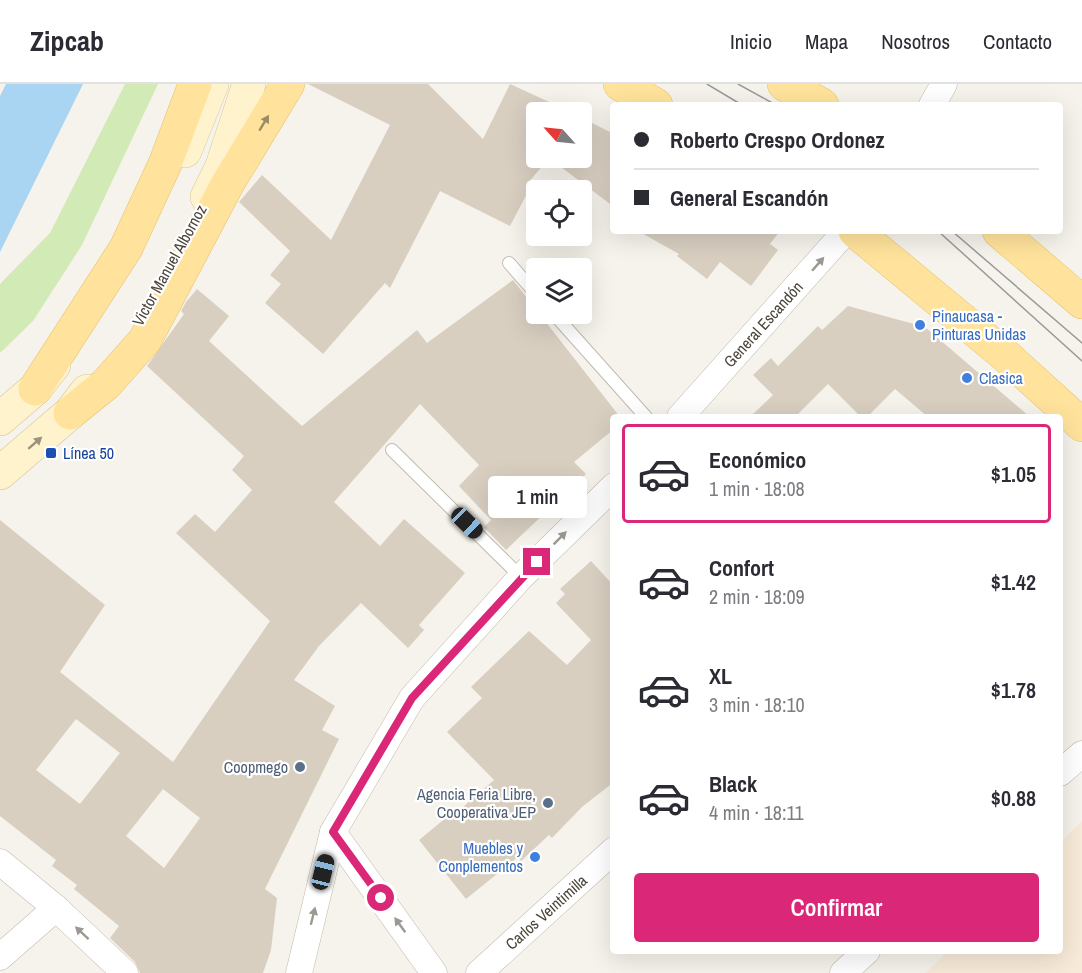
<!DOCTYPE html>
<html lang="es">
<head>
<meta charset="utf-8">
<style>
  body { margin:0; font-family:"Archivo Narrow",sans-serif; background:#f7f7f7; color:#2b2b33; height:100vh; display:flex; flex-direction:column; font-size:22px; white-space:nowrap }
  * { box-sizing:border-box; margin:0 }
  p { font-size:20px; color:#7c7c81 }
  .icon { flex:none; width:33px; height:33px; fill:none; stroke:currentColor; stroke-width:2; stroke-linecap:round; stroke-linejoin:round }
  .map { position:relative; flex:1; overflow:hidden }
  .drawer { position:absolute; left:610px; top:330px; width:453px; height:540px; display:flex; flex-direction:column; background:#fff; border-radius:6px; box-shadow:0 6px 24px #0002 }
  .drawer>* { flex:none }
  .top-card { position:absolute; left:610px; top:18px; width:453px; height:132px; border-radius:6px; box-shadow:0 6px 24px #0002; display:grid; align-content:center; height:132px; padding:0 24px; background:#fff }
  .needle { width:39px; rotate:297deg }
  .buttons { position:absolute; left:526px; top:18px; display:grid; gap:12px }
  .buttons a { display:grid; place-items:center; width:66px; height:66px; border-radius:6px; background:#fff; box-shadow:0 6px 24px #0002; font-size:30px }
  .end { position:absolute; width:27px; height:27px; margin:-14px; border:8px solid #db2777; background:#fff; box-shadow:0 0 0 3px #fff }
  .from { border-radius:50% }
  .bubble { position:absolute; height:42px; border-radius:6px; background:#fff; box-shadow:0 6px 24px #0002; font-size:20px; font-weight:600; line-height:42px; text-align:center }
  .car { position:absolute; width:18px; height:36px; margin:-18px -9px; border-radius:8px; box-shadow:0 0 4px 2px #0007; background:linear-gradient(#222 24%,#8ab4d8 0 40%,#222 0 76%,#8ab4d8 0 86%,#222 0) }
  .top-card b { display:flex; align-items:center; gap:21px; height:57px; font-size:22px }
  .top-card b+b { border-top:2px solid #e1e1e2 }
  .top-card i { width:15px; height:15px; background:#2b2b33 }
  ul { padding:10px 0 0; list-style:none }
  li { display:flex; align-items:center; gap:18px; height:99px; margin:0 12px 9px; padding:0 12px; border:3px solid transparent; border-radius:6px }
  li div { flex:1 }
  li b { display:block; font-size:22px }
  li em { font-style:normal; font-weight:600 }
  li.current { border-color:#db2777 }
  li>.icon { width:54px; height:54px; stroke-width:1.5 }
  .action { display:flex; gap:12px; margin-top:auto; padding:12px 24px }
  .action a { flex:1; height:69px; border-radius:6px; background:#db2777; color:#fff; font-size:24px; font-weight:600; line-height:69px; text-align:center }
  header { display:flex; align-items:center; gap:36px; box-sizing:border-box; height:84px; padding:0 30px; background:#fff; border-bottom:2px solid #e1e1e2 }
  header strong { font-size:28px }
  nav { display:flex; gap:33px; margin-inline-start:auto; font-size:21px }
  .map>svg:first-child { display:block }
  .commercial { fill:#f7ead8 }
  .green { fill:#d2eab5 }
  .water { fill:#a9d4f2 }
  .building { fill:#d8cfc1; fill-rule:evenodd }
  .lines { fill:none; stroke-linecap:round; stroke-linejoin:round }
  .lane-casing { stroke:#c2bbae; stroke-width:14 }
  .street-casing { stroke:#c2bbae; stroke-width:27 }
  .secondary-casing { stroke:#d6c79b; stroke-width:34 }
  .primary-casing { stroke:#e6c16a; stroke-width:34 }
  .lane { stroke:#fff; stroke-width:12 }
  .street { stroke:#fff; stroke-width:26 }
  .secondary { stroke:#fff3cd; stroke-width:33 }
  .primary { stroke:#ffe39c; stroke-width:33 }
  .tram { stroke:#9a9a9a; stroke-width:1.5 }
  .oneway { fill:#9c8c66 }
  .oneway2 { fill:#9c9892 }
  .oneway3 { fill:#9c937c }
  .route { stroke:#db2777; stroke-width:8 }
  .shop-dot { fill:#3f7fe0; stroke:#fff; stroke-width:2 }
  .transit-dot { fill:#1a4fb4; stroke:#fff; stroke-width:2 }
  .service-dot { fill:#5c6f8a; stroke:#fff; stroke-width:2 }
  .labels { text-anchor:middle; stroke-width:4.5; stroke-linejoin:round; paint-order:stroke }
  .street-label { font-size:16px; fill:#4b4439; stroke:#fff }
  .shop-label { font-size:16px; fill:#366cbe; stroke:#fff; text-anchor:start }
  .transit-label { font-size:16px; fill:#164399; stroke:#fff; text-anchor:start }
  .service-label { font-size:16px; fill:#4e5e75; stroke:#fff; text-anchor:end }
</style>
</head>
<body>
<header>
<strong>Zipcab</strong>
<nav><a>Inicio</a><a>Mapa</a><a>Nosotros</a><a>Contacto</a></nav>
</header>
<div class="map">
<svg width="1082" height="889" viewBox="0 0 1082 889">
  <rect width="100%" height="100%" fill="#f6f3ec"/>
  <polygon class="commercial" points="1082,737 1082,889 925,889 948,867 1060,867 1061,758"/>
  <polygon class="green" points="125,0 158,0 82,161 33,237 0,269 0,200 50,149"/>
  <polygon class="water" points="6,0 83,0 0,168 0,12"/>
  <g class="building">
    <polygon points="308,0 428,0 483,55 510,0 571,28 537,28 537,74 549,74 528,99 531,102 510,142 440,107 390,204 385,199 323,270 265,219 281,200 270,191 290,167 239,118 262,91 331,156 390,41"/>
    <polygon points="582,34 614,50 614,123 549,74 582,74"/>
    <polygon points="638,147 780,147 770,160 778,166 751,202 720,178 707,195 677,172 679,170"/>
    <path d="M 513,196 L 620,333 L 614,333 L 614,345 L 574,378 L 586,390 L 506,466 L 484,443 L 491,436 L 459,402 L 479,381 L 420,320 L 334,418 L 380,462 L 404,435 L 465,489 L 419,541 L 424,546 L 408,564 L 361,519 L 319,562 L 294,596 L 335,622 L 322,646 L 339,655 L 265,805 L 277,814 L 271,866 L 263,889 L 140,889 L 135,878 L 110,854 L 119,842 L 74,805 L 77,801 L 52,782 L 56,776 L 0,732 L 0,436 L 105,521 L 60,588 L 173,678 L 270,537 L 176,449 L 195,430 L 215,448 L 252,406 L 232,386 L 244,372 L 147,282 L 184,230 L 181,227 L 186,218 L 197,205 L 229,232 L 209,257 L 302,342 L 417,246 L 427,259 ZM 76,635 L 120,669 L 80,720 L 36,686 ZM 163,705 L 200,734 L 164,784 L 126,752 Z"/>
    <polygon points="848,222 925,243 1030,333 928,333 895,305 867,333 861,333 828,300 795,333 750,333 773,311 753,291 771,274 778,282 818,242 822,246"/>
    <polygon points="591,477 614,502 614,698 582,723 552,754 549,751 521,777 518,773 466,815 419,756 453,728 455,730 494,696 447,648 482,614 471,603 529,547 567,581 591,556 556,519 565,510 560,505"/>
  </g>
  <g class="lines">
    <g class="lane-casing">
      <g id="lane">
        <polyline points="509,179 537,211"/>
        <polyline points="554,230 646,333"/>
        <polyline points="392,366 521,493"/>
      </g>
    </g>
    <g class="street-casing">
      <g id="street">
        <polyline points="932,21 944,0"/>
        <polyline points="680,333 846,147"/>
        <polyline points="1060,689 1082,670"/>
        <polyline points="333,748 434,889"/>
        <polyline points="0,778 56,824 125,889"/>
        <polyline points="0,873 56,824"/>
        <polyline points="299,889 333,748 412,614 521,493 614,402"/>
        <polyline points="479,889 614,766"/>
        <polyline points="843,889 867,867"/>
      </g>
    </g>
    <g class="secondary-casing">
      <g id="secondary">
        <polyline points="185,67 212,0"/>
        <polyline points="207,113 222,82 249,0"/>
        <polyline points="0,335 35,305 54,281"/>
        <polyline points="0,389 70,329 87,307"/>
      </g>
    </g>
    <g class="primary-casing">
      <g id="primary">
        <polyline points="620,0 656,21"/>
        <polyline points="784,0 822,21"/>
        <polyline points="855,147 1006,272 1082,341"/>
        <polyline points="999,147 1082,218"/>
        <polyline points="35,305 126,164 165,80 195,0"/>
        <polyline points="70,329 106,300 145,256 228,99 288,0"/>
      </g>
    </g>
    <use href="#lane" class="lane"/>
    <use href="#street" class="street"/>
    <use href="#secondary" class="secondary"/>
    <use href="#primary" class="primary"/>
    <g class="tram">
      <polyline points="707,0 742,21"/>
      <polyline points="738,0 776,21"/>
      <polyline points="938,147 1082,277"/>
      <polyline points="952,147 1082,259"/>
    </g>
  </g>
  <defs><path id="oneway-solid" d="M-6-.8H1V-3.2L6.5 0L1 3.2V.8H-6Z" transform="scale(1.5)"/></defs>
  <use class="oneway" href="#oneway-solid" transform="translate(264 39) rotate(-59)"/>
  <g class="oneway2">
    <use href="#oneway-solid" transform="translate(818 180) rotate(-49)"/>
    <use href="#oneway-solid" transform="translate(560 454) rotate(-45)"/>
    <use href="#oneway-solid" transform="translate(313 832) rotate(-76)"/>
    <use href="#oneway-solid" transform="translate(400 841) rotate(-126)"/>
    <use href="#oneway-solid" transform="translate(82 849) rotate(-137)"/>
  </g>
  <use class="oneway3" href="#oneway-solid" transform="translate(35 359) rotate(-41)"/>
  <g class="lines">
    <polyline class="route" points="381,814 333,748 412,614 537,478"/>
  </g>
  <g class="shop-dot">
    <circle cx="920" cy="241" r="6"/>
    <circle cx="967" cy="294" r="6"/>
    <circle cx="535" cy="773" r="6"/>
  </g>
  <rect class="transit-dot" x="45" y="363" width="12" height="12" rx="3"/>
  <g class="service-dot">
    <circle cx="300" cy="683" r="6"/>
    <circle cx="548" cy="719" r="6"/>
  </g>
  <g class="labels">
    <g class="street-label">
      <text transform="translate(169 181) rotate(-61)" y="6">Victor Manuel Albornoz</text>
      <text transform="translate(763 240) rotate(-48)" y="6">General Escandón</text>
      <text transform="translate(546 828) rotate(-42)" y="6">Carlos Veintimilla</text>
    </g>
    <g class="shop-label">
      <text x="932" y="238">Pinaucasa -<tspan x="932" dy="18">Pinturas Unidas</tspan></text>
      <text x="979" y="300">Clasica</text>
      <text x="523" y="770" text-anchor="end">Muebles y<tspan x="523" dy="18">Conplementos</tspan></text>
    </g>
    <g class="transit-label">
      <text x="63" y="375">Línea 50</text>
    </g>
    <g class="service-label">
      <text x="288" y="689">Coopmego</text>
      <text x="536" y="716">Agencia Feria Libre,<tspan x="536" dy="18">Cooperativa JEP</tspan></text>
    </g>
  </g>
</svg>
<div class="buttons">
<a><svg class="needle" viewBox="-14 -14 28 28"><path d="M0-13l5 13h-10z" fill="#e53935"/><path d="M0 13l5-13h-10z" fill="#7c7c81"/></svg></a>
<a><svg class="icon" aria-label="locate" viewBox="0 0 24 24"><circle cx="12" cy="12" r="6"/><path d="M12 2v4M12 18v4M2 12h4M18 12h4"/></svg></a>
<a><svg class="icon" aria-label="layers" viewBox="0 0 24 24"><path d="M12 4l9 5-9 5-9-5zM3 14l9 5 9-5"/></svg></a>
</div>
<i class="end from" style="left:381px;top:814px"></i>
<i class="end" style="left:537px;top:478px"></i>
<div class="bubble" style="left:488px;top:392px;width:99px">1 min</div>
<i class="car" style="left:467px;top:439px;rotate:134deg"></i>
<i class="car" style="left:323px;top:788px;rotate:14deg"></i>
<div class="top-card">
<b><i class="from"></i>Roberto Crespo Ordonez</b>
<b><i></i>General Escandón</b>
</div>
<section class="drawer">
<ul>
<li class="current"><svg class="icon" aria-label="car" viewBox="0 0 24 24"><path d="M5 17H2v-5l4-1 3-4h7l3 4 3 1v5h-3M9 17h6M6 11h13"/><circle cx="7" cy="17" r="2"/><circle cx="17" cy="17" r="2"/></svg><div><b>Económico</b><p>1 min · 18:08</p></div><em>$1.05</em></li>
<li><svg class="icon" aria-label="car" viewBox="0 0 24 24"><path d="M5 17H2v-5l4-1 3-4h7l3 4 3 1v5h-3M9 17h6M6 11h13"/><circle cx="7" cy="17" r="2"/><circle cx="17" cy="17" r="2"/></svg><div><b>Confort</b><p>2 min · 18:09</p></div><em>$1.42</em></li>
<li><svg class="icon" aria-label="car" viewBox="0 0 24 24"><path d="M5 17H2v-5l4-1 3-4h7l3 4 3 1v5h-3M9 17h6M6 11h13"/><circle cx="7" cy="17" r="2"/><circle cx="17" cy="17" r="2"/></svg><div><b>XL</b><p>3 min · 18:10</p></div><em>$1.78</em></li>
<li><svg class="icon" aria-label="car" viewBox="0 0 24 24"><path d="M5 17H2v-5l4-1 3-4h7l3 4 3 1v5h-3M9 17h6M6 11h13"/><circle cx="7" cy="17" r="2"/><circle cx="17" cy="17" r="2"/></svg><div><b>Black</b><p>4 min · 18:11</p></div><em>$0.88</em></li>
</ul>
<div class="action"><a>Confirmar</a></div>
</section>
</div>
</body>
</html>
